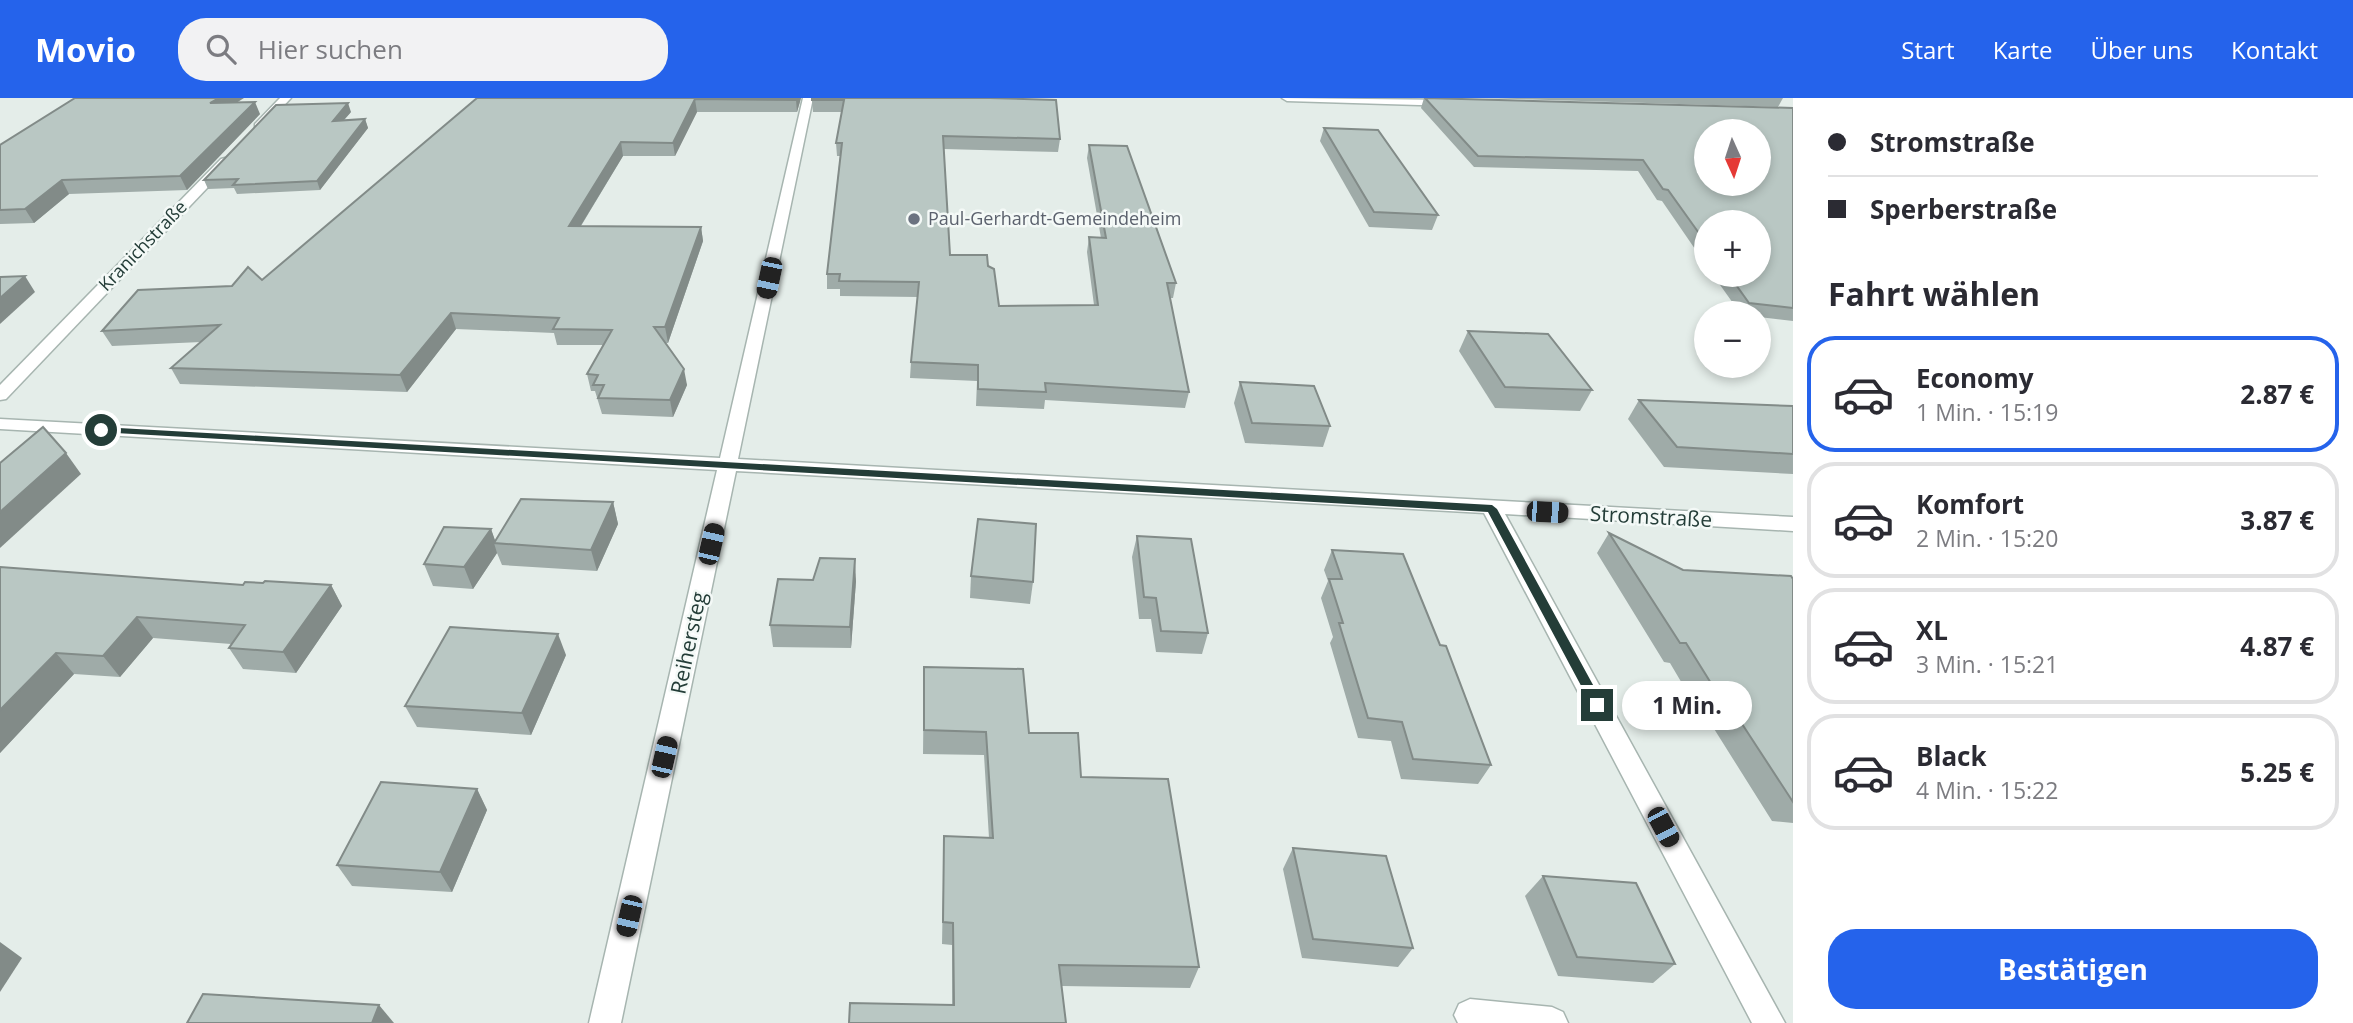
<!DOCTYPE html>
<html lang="de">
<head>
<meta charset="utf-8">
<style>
  body { margin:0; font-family:"Open Sans",sans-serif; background:#f2f2f3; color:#2b2b33; height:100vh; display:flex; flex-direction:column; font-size:26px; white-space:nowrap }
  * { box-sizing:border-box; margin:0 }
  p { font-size:23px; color:#7c7c81 }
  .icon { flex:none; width:38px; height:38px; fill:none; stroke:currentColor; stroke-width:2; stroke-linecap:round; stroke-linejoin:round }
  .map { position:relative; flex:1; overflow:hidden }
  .panel { display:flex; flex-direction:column; background:#fff; width:560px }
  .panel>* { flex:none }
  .guide { display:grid; align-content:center; height:154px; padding:0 35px; background:#fff }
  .needle { width:46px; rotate:177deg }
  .buttons { position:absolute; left:1694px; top:21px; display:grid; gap:14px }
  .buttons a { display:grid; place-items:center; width:77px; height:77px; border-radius:50%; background:#fff; box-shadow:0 4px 10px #0003; font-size:35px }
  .end { position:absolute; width:32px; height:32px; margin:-16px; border:9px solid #243d38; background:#fff; box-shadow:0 0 0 4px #fff }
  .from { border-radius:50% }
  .bubble { position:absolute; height:49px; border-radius:24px; background:#fff; box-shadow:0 4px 10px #0003; font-size:23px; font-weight:700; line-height:49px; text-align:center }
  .car { position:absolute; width:21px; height:42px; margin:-21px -10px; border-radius:9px; box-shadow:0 0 5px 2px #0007; background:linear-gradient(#222 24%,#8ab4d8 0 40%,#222 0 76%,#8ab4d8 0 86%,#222 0) }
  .guide b { display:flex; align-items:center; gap:24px; height:66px; font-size:26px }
  .guide b+b { border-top:2px solid #e1e1e2 }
  .guide i { width:18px; height:18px; background:#2b2b33 }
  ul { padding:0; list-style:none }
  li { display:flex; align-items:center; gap:21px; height:116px; margin:0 14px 10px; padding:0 21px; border:4px solid #e1e1e2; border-radius:28px }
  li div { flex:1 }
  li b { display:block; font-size:26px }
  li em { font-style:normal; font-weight:700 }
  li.current { border-color:#2563eb }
  li>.icon { width:63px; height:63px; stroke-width:1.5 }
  h2 { padding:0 35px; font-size:32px; line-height:84px }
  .action { display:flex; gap:14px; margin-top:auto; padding:14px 35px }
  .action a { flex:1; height:80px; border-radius:28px; background:#2563eb; color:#fff; font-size:28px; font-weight:700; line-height:80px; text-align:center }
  header { display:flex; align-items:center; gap:42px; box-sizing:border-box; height:98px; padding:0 35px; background:#2563eb; color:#fff }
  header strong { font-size:33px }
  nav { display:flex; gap:38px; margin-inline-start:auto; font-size:24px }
  .search { width:490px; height:63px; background:#f2f2f3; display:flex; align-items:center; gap:18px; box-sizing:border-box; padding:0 24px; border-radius:28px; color:#7c7c81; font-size:26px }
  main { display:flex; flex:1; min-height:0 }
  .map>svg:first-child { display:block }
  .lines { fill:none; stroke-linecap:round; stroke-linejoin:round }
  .lane-casing { stroke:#a7b5b0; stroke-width:3 }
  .street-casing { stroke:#a7b5b0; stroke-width:3 }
  .lane { fill:#fff; fill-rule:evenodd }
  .street { fill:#fff; fill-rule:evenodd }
  .wall { fill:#9faba8 }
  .shaded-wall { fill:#828b88 }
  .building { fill:#b9c7c3; stroke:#828b88; stroke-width:2; fill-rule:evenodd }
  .route { fill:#243d38 }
  .worship-dot { fill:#6b7280; stroke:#f4f9f7; stroke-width:2.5 }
  .labels { text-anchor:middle; stroke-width:5; stroke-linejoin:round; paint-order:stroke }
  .far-worship-label { font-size:18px; fill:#5b616d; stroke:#f4f9f7; text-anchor:start }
  .far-street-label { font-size:18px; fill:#243d38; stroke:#f4f9f7 }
  .street-label { font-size:21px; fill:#243d38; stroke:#f4f9f7 }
</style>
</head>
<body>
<header>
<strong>Movio</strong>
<div class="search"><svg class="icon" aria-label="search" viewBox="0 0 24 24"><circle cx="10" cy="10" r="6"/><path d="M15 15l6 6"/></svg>Hier suchen</div>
<nav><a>Start</a><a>Karte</a><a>Über uns</a><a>Kontakt</a></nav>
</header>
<main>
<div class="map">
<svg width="1793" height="925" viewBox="0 0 1793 925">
  <rect width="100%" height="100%" fill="#e4ede9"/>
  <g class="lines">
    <g class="lane-casing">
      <polygon id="lane" points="1470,901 1552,909 1563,914 1568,925 1458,925 1454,917 1459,906"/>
    </g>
    <g class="street-casing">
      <g id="street">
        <polygon points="280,0 291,0 263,30 255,30 255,26"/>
        <polygon points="803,0 813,0 738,361 1793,419 1793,433 1505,416 1785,925 1752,925 1484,415 736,373 621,925 589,925 717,372 0,331 0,321 720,360"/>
        <polygon points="1282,0 1452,2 1457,5 1452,8 1287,3"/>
        <polygon points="225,60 231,64 229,67 6,301 0,302 0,287 221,61"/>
      </g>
    </g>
    <use href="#lane" class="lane"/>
    <use href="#street" class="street"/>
  </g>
  <g class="wall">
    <polygon points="477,0 801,0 797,14 697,14 675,58 623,58 581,128 701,129 703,143 668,245 666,245 687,287 673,319 602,316 595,293 591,293 587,276 603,247 557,247 554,235 456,231 407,294 180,286 171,270 201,244 112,248 102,233 232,188 262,182"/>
    <polygon points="990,0 1060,41 1058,54 944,51 950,157 988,168 999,208 1094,207 1087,154 1089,139 1101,140 1087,60 1089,47 1176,185 1173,200 1170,200 1189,294 1185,310 1045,302 1044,311 976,308 977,283 910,280 911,264 918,199 840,198 840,191 827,191 827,176 840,58 837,58 836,45 842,14 813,14 812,2"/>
    <polygon points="1424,0 1793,10 1793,223 1759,219 1759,215 1740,215 1713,177 1759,177 1706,124 1706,167 1662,103 1657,102 1638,73 1474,69 1421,10"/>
    <polygon points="1482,0 1783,0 1778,9"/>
    <polygon points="237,5 260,16 187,92 69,96 34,125 0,126 0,47"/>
    <polygon points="351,14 344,22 365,21 368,30 320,92 237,96 234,90 208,91 204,82"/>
    <polygon points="1324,30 1438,117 1432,132 1369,129 1320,43"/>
    <polygon points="1468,233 1592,292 1580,313 1495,310 1459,253"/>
    <polygon points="1240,284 1330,328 1323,349 1245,345 1234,305"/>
    <polygon points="1639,302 1793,308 1793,376 1664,369 1628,321"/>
    <polygon points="613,404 618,426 597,473 502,467 497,455 473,491 433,488 424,466 491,431 495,443"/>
    <polygon points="1609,435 1683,472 1793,481 1793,725 1772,723 1711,626 1706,626 1670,565 1664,564 1597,455"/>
    <polygon points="1137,438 1208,535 1202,556 1156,554 1151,521 1139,521 1132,459"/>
    <polygon points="1332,452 1440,547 1491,667 1478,686 1401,681 1391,643 1358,640 1330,545 1333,539 1321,500 1328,483 1324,472"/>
    <polygon points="0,469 243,487 331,487 342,508 296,575 243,571 229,550 231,546 153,540 120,579 74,576 0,655"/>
    <polygon points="971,478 1033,484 1030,506 970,500"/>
    <polygon points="813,482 856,483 851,550 773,549 770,527"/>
    <polygon points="566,557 531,637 417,629 405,608"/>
    <polygon points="924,569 1029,635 1081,679 1199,869 1190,890 1062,888 952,907 952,847 942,846 944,738 989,740 984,657 923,656"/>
    <polygon points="477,691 487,712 452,794 352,788 337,767"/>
    <polygon points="1293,750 1413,850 1398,869 1302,860 1283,771"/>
    <polygon points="1543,778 1675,866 1653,885 1558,878 1525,798"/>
  </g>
  <g class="shaded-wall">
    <polygon points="219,0 244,0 216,18 210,5"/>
    <polygon points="797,0 801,0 797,14 796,2"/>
    <polygon points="695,1 697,14 675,58 673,45"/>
    <polygon points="255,4 260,16 187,92 180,78"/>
    <polygon points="348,5 351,14 336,31 333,23"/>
    <polygon points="365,21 368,30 320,92 317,83"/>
    <polygon points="621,44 623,58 572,142 569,128"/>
    <polygon points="62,82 69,96 34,125 25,111"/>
    <polygon points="701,129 703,143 668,245 665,229"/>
    <polygon points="25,178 35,194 0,226 0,200"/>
    <polygon points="451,215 456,231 407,294 400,277"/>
    <polygon points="684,271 687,287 673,319 670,302"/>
    <polygon points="66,355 81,376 0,450 0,414"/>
    <polygon points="613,404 618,426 597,473 591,452"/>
    <polygon points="491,431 496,445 494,445 497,455 473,491 464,469"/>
    <polygon points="855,461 856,483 851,550 850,529"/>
    <polygon points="331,487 342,508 296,575 283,554"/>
    <polygon points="137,519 153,540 120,579 103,558"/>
    <polygon points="558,536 566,557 531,637 522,615"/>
    <polygon points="56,555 74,576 0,655 0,612"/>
    <polygon points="477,691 487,712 452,794 440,774"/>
    <polygon points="0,844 22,860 0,894"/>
    <polygon points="379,907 394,925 372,925"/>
  </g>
  <g class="building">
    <polygon points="75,0 219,0 210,5 255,4 180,78 62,82 25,111 0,112 0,47"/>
    <polygon points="477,0 797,0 796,2 695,1 673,45 621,44 569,128 701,129 665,229 654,229 684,271 670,302 598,300 604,287 593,287 598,277 587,276 612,232 553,231 559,220 451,215 400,277 171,270 220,227 102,233 138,192 232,188 248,169 262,182"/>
    <polygon points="812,0 990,0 1056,2 1060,41 943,38 950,157 987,157 988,168 994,171 999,208 1098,207 1089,139 1106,140 1089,47 1127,48 1176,185 1167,185 1189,294 1045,285 1046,294 978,291 978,267 911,264 919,184 839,183 840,176 827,176 842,45 836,45 844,2 812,2"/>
    <path d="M 1425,0 L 1793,10 L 1793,210 L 1749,205 L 1729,177 L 1759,177 L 1759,124 L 1706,124 L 1706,145 L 1668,92 L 1663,91 L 1643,62 L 1478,58 ZM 1706,33 L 1759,33 L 1759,86 L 1706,86 Z"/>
    <polygon points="348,5 333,23 365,21 317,83 233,87 238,81 204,82 276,7"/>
    <polygon points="1324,30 1378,32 1438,117 1374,114"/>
    <polygon points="25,178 0,200 0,179"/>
    <polygon points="1468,233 1548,236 1592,292 1505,289"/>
    <polygon points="1240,284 1314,288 1330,328 1252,325"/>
    <polygon points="1639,302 1793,308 1793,356 1677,349"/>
    <polygon points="43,329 66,355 0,414 0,365"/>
    <polygon points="521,401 613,404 591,452 494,445"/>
    <polygon points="978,421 1036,426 1033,484 971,478"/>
    <polygon points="444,429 491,431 464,469 424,466"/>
    <polygon points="1609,435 1683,472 1791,478 1793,481 1793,704 1729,606 1724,606 1686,545 1680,545"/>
    <polygon points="1137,438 1191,441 1208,535 1161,533 1156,500 1144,499"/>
    <polygon points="1332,452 1403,456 1440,547 1446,548 1491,667 1413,661 1402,624 1368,620 1339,525 1343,525 1329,481 1342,481"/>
    <polygon points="820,460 855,461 850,529 770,527 778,481 813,482"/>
    <polygon points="0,469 243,487 245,484 263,485 265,483 331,487 283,554 229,550 245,527 137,519 103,558 56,555 0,612"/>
    <polygon points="450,529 558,536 522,615 405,608"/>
    <polygon points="924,569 1023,571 1029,635 1078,635 1081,679 1168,681 1199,869 1059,867 1066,925 849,925 850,905 954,907 953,825 943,824 944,738 993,740 986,634 924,632"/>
    <polygon points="381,684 477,691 440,774 337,767"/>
    <polygon points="1293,750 1386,758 1413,850 1313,841"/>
    <polygon points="1543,778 1636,785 1675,866 1577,859"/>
    <polygon points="203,896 379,907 372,925 187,925"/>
  </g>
  <polygon class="route" points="101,329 1492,407 1497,411 1604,607 1602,610 1593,610 1488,414 98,334 96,332"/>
  <circle class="worship-dot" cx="914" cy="121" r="7"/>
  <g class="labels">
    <g class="far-worship-label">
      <text x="928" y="127">Paul-Gerhardt-Gemeindeheim</text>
    </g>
    <g class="far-street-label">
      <text transform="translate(143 148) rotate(-46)" y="6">Kranichstraße</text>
    </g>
    <g class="street-label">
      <text transform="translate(1651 419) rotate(3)" y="7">Stromstraße</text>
      <text transform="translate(689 545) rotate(-78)" y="7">Reihersteg</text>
    </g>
  </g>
</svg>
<div class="buttons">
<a><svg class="needle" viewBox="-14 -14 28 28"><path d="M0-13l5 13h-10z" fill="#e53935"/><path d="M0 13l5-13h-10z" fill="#7c7c81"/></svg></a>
<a>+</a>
<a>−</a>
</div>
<i class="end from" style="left:101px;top:332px"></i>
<i class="end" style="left:1597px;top:607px"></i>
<div class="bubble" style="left:1622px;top:583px;width:130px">1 Min.</div>
<i class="car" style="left:769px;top:180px;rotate:192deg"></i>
<i class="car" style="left:1547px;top:414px;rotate:93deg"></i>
<i class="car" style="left:711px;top:446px;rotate:13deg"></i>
<i class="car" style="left:664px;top:659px;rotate:13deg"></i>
<i class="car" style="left:1663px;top:729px;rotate:152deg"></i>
<i class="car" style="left:629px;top:818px;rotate:193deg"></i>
</div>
<section class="panel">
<div class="guide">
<b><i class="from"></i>Stromstraße</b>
<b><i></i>Sperberstraße</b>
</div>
<h2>Fahrt wählen</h2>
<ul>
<li class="current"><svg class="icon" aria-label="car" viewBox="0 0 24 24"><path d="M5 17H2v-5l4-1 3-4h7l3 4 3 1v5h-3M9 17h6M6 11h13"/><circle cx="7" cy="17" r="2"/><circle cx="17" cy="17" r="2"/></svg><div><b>Economy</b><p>1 Min. · 15:19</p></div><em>2.87 €</em></li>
<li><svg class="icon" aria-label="car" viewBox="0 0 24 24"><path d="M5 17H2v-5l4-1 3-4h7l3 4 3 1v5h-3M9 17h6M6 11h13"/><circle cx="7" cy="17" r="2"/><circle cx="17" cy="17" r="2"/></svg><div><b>Komfort</b><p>2 Min. · 15:20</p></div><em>3.87 €</em></li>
<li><svg class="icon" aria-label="car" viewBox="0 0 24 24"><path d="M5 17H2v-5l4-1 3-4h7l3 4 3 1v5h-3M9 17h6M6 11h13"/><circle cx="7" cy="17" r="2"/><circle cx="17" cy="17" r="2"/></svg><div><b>XL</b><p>3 Min. · 15:21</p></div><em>4.87 €</em></li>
<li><svg class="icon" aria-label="car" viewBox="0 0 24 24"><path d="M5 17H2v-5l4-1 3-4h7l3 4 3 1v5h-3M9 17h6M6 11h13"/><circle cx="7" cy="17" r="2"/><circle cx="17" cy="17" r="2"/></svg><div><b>Black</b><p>4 Min. · 15:22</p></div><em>5.25 €</em></li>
</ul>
<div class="action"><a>Bestätigen</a></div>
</section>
</main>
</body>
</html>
